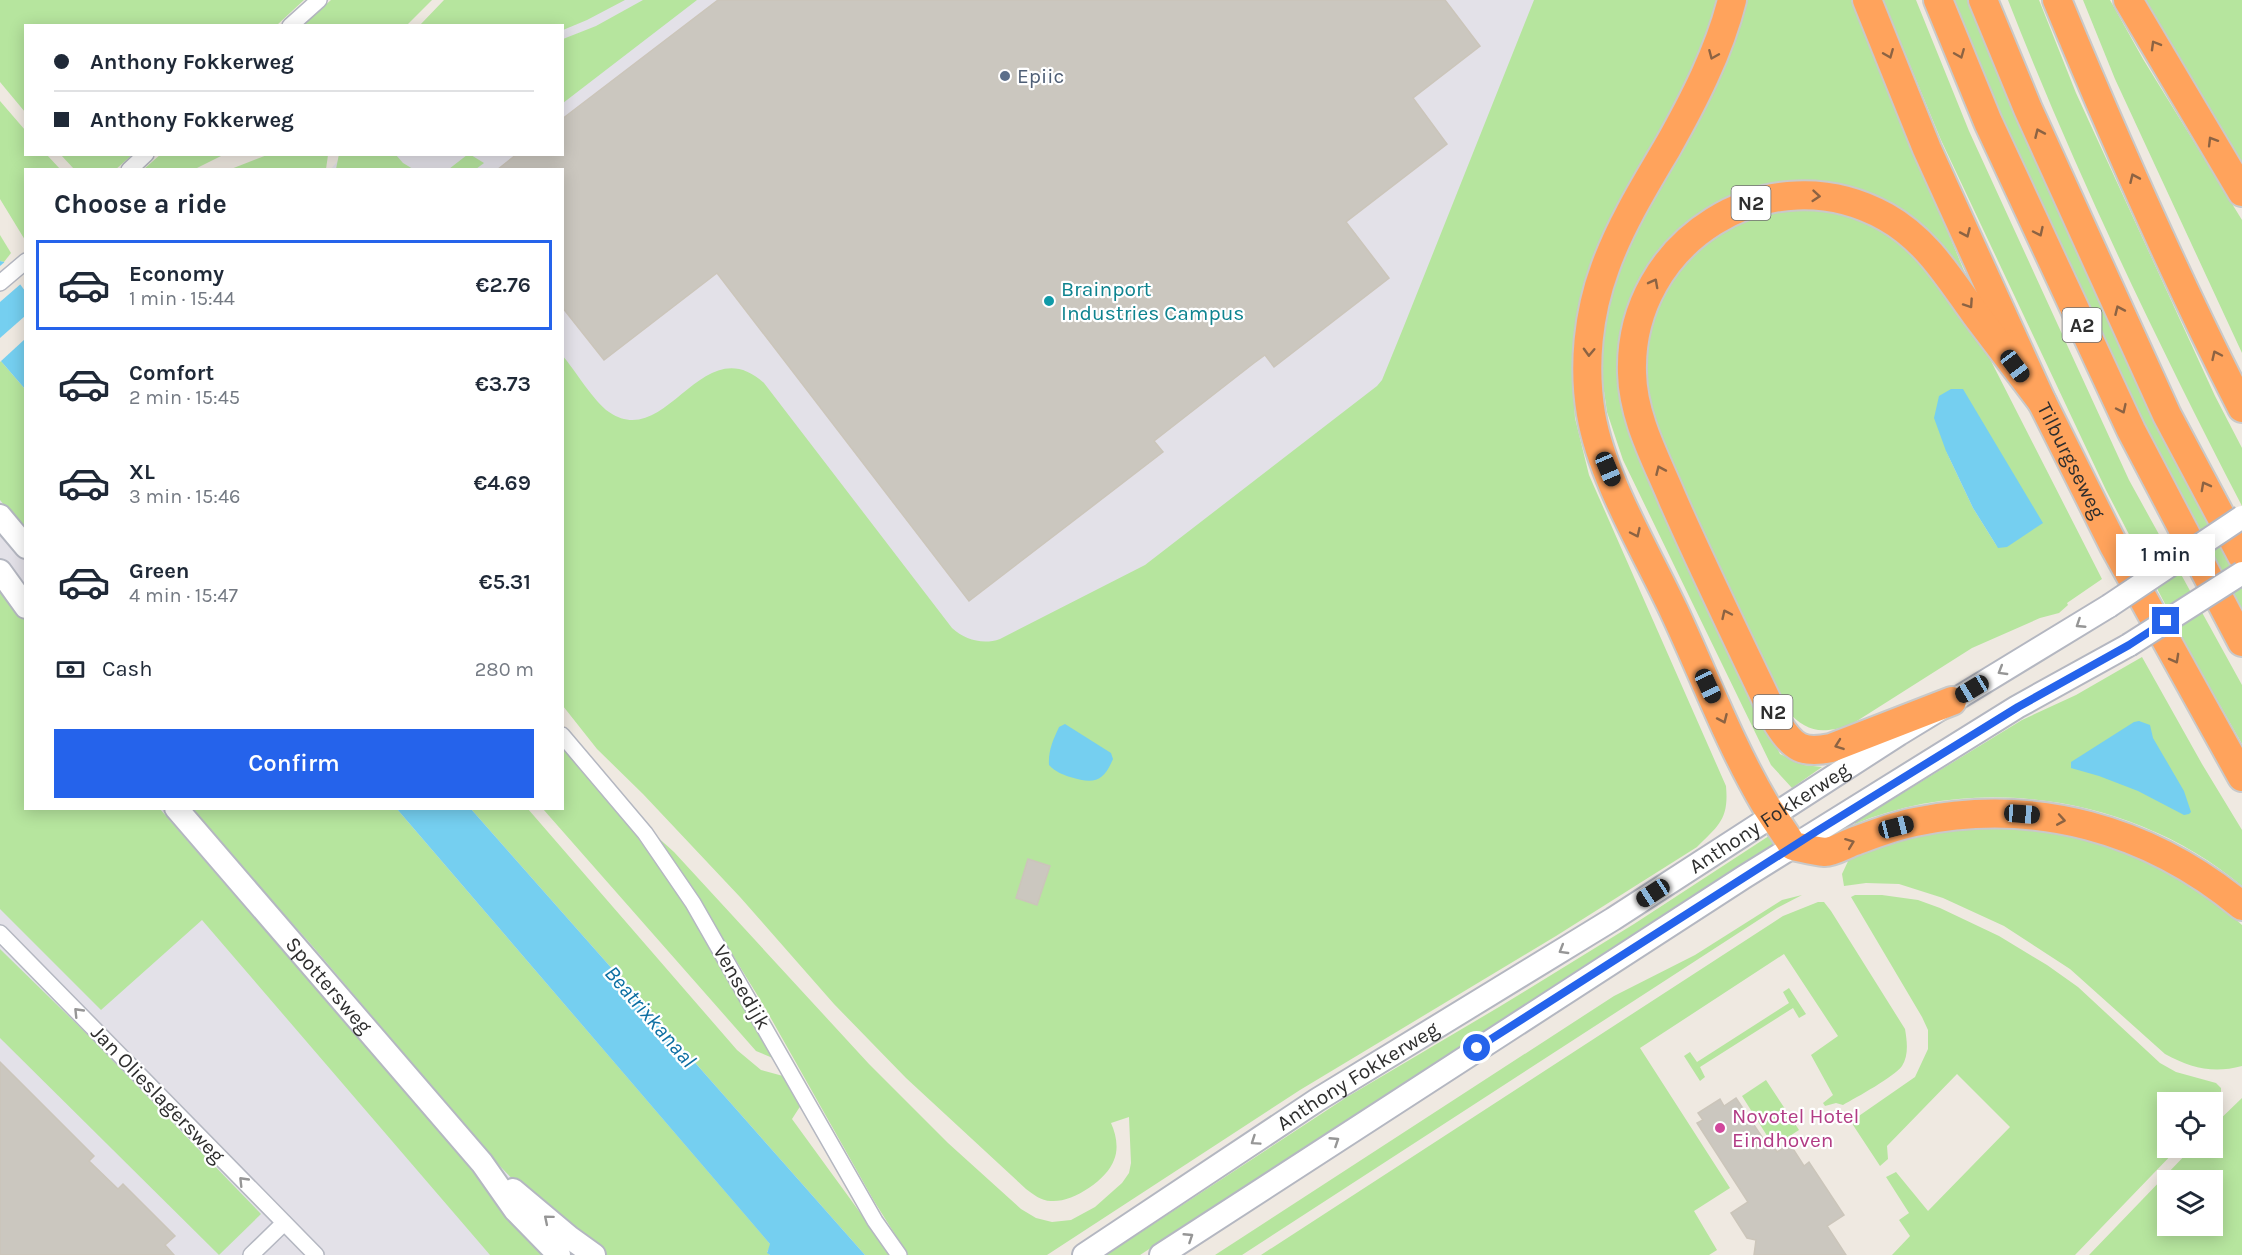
<!DOCTYPE html>
<html lang="en">
<head>
<meta charset="utf-8">
<style>
  body { margin:0; font-family:Karla,sans-serif; background:#f6f6f7; color:#1f2937; height:100vh; display:flex; flex-direction:column; font-size:22px; white-space:nowrap }
  * { box-sizing:border-box; margin:0 }
  p { font-size:20px; color:#747a83 }
  .icon { flex:none; width:33px; height:33px; fill:none; stroke:currentColor; stroke-width:2; stroke-linecap:round; stroke-linejoin:round }
  .map { position:relative; flex:1; overflow:hidden }
  .details { position:absolute; left:24px; top:168px; width:540px; height:642px; display:flex; flex-direction:column; background:#fff; border-radius:0px; box-shadow:0 3px 15px #0003 }
  .details>* { flex:none }
  .top-card { position:absolute; left:24px; top:24px; width:540px; height:132px; border-radius:0px; box-shadow:0 3px 15px #0003; display:grid; align-content:center; height:132px; padding:0 30px; background:#fff }
  .controls { position:absolute; left:2157px; top:1092px; display:grid; gap:12px }
  .controls a { display:grid; place-items:center; width:66px; height:66px; border-radius:0px; background:#fff; box-shadow:0 3px 15px #0003; font-size:30px }
  .end { position:absolute; width:27px; height:27px; margin:-14px; border:8px solid #2563eb; background:#fff; box-shadow:0 0 0 3px #fff }
  .from { border-radius:50% }
  .bubble { position:absolute; height:42px; border-radius:0px; background:#fff; box-shadow:0 3px 15px #0003; font-size:20px; font-weight:600; line-height:42px; text-align:center }
  .car { position:absolute; width:18px; height:36px; margin:-18px -9px; border-radius:8px; box-shadow:0 0 4px 2px #0007; background:linear-gradient(#222 24%,#8ab4d8 0 40%,#222 0 76%,#8ab4d8 0 86%,#222 0) }
  .top-card b { display:flex; align-items:center; gap:21px; height:57px; font-size:22px }
  .top-card b+b { border-top:2px solid #e0e1e3 }
  .top-card i { width:15px; height:15px; background:#1f2937 }
  ul { padding:0; list-style:none }
  li { display:flex; align-items:center; gap:18px; height:90px; margin:0 12px 9px; padding:0 18px; border:3px solid transparent; border-radius:0px }
  li div { flex:1 }
  li b { display:block; font-size:22px }
  li em { font-style:normal; font-weight:600 }
  li.on { border-color:#2563eb }
  li>.icon { width:54px; height:54px; stroke-width:1.5 }
  h2 { padding:0 30px; font-size:27px; line-height:72px }
  .pay { display:flex; align-items:center; gap:15px; height:66px; padding:0 30px; font-size:22px }
  .pay p { margin-inline-start:auto }
  .cta { display:flex; gap:12px; margin-top:auto; padding:12px 30px }
  .cta a { flex:1; height:69px; border-radius:0px; background:#2563eb; color:#fff; font-size:24px; font-weight:600; line-height:69px; text-align:center }
  .map>svg:first-child { display:block }
  .industrial { fill:#e3e1e8 }
  .green { fill:#b6e59e; fill-rule:evenodd }
  .water { fill:#75cff0 }
  .pier { fill:#efe9e1 }
  .building { fill:#cbc7bf; stroke:#cbc5ba; stroke-width:1.5 }
  .lines { fill:none; stroke-linecap:round; stroke-linejoin:round }
  .street-casing { stroke:#b4b7c1; stroke-width:18 }
  .secondary-casing { stroke:#b4b7c1; stroke-width:26 }
  .highway-casing { stroke:#c9c9c9; stroke-width:32 }
  .street { stroke:#fff; stroke-width:15 }
  .secondary { stroke:#fff; stroke-width:22 }
  .highway { stroke:#ffa35c; stroke-width:28 }
  .secondary-bridge-casing { stroke:#b4b7c1; stroke-width:26; stroke-linecap:butt }
  .secondary-bridge { stroke:#fff; stroke-width:22 }
  .oneway { stroke:#8c6343 }
  .oneway2 { stroke:#969696 }
  .route { stroke:#2563eb; stroke-width:8 }
  .service-dot { fill:#5c6f8a; stroke:#fff; stroke-width:2 }
  .culture-dot { fill:#0f9aa8; stroke:#fff; stroke-width:2 }
  .hotel-dot { fill:#d1479c; stroke:#fff; stroke-width:2 }
  .labels { text-anchor:middle; stroke-width:4.5; stroke-linejoin:round; paint-order:stroke }
  .shield { fill:#fff; stroke:#6d6d6d; stroke-width:1.5 }
  .shield-label { font-size:20px; font-weight:bold; fill:#2e2e2e }
  .service-label { font-size:21px; fill:#4e5e75; stroke:#fff; text-anchor:start }
  .culture-label { font-size:21px; fill:#0d838f; stroke:#fff; text-anchor:start }
  .street-label { font-size:21px; fill:#2e2e2e; stroke:#fff }
  .hotel-label { font-size:21px; fill:#b23c85; stroke:#fff; text-anchor:start }
  .water-label { font-size:22px; font-style:italic; fill:#0d6fa3; stroke:#fff }
</style>
</head>
<body>
<div class="map">
<svg width="2242" height="1255" viewBox="0 0 2242 1255">
  <rect width="100%" height="100%" fill="#efe9e1"/>
  <g class="industrial">
    <polygon points="473,0 1540,0 1381,392 1146,570 965,661 576,460 563,450 562,170 330,170 343,155 562,154 562,26"/>
    <polygon points="0,473 25,503 26,808 287,809 669,1255 0,1255"/>
  </g>
  <g class="green">
    <polygon points="0,0 304,0 277,25 26,26 25,112 0,82"/>
    <polygon points="331,0 432,0 407,25 303,25"/>
    <polygon points="444,0 625,0 587,20 563,30 562,26 420,25"/>
    <polygon points="643,0 697,0 563,103 563,39 596,26"/>
    <path d="M 1534,0 L 1725,0 L 1585,300 L 1572,372 L 1575,418 L 1589,475 L 1726,786 C 1729,819 1719,825 1697,847 L 1556,936 L 1300,1090 L 1047,1255 L 908,1255 L 874,1201 L 764,1006 L 694,892 L 654,834 L 674,852 L 869,1064 L 948,1143 L 1021,1209 L 1036,1218 L 1052,1222 L 1071,1220 L 1095,1207 L 1122,1183 L 1129,1173 L 1131,1163 L 1129,1117 L 1111,1123 C 1116,1134 1119,1148 1114,1160 C 1107,1180 1072,1203 1051,1201 C 1041,1201 1033,1194 1026,1189 L 906,1078 L 834,1004 L 740,897 L 643,794 L 597,749 L 563,706 L 562,355 C 575,370 594,402 609,412 C 667,452 702,327 764,383 L 952,628 C 965,640 983,645 1000,639 L 1145,565 L 1377,386 L 1382,380 L 1404,326 Z"/>
    <polygon points="1739,0 1851,0 1975,297 1937,252 1810,189 1670,248 1627,410 1638,457 1780,754 1804,765 1822,767 1792,788 1771,765 1623,460 1607,412 1601,370 1603,306 1635,220"/>
    <polygon points="1883,0 1916,0 1969,131 2129,480 2242,685 2242,744 2192,656 2106,490 1941,140"/>
    <polygon points="1953,0 1970,0 2156,422 2242,588 2242,610 2146,426 2002,120"/>
    <path d="M 2008,0 L 2039,0 L 2076,93 L 2215,396 L 2242,448 L 2242,506 C 2157,342 2075,172 2008,0 Z"/>
    <polygon points="2083,0 2110,0 2143,59 2242,220 2242,353 2115,79"/>
    <polygon points="2139,0 2242,0 2242,175"/>
    <polygon points="0,101 25,130 26,154 47,155 60,169 26,170 25,240 0,199"/>
    <polygon points="161,154 223,154 223,155 195,169 144,169"/>
    <polygon points="339,154 396,155 403,163 413,169 336,169"/>
    <polygon points="61,155 132,155 115,170 74,169"/>
    <polygon points="267,155 328,155 326,169 231,169"/>
    <polygon points="467,155 471,155 484,163 476,169 449,169"/>
    <path d="M 1824,204 L 1895,233 L 1963,306 L 2102,579 L 2067,603 L 2068,605 L 2059,613 L 2040,618 L 1972,648 L 1849,726 C 1818,734 1807,732 1785,709 L 1649,418 L 1641,360 L 1665,279 L 1740,215 ZM 1946,451 L 1998,548 L 1973,508 Z"/>
    <polygon points="0,235 11,253 4,262 0,261"/>
    <polygon points="0,360 25,389 25,531 0,500"/>
    <polygon points="0,581 25,619 26,808 160,809 546,1255 490,1255 202,920 101,1010 0,909"/>
    <path d="M 2142,657 L 2202,764 L 2242,830 L 2242,886 C 2137,798 1982,772 1855,824 L 1854,820 L 1883,805 L 2022,720 L 2076,695 Z"/>
    <polygon points="563,747 633,831 680,897 775,1059 756,1051 543,809 562,808"/>
    <polygon points="189,809 397,809 771,1245 767,1252 770,1255 607,1255 573,1233 528,1195 495,1161 309,942"/>
    <polygon points="471,809 528,809 737,1050 761,1070 783,1076 801,1105 792,1119 891,1255 865,1255"/>
    <path d="M 2008,827 C 2098,834 2176,862 2242,925 L 2242,1066 C 2213,1074 2191,1068 2165,1054 L 2070,969 L 2004,926 L 1943,898 L 1899,884 L 1866,883 L 1844,886 L 1842,874 L 1850,857 C 1900,833 1954,830 2008,827 Z"/>
    <polygon points="1775,832 1780,840 1140,1255 1106,1255 1347,1097 1499,1007 1634,924"/>
    <polygon points="1802,895 1777,908 1242,1255 1215,1255 1614,996 1695,955 1782,900"/>
    <polygon points="1855,895 1882,895 1918,900 1940,908 1999,936 2047,965 2078,987 2160,1063 2176,1072 2216,1083 2221,1088 2221,1100 2213,1113 2212,1102 2168,1102 2168,1148 2178,1148 2075,1255 1892,1255 1910,1236 1899,1220 1909,1213 1886,1177 1896,1172 1928,1211 2010,1127 1957,1074 1887,1146 1888,1159 1880,1166 1853,1125 1853,1120 1915,1077 1928,1049 1928,1030 1922,1017 1851,897"/>
    <path d="M 1818,902 L 1824,902 L 1831,911 L 1905,1029 C 1907,1041 1909,1055 1902,1066 C 1894,1077 1857,1097 1843,1105 L 1836,1103 L 1825,1106 L 1823,1103 L 1833,1095 L 1811,1055 L 1838,1036 L 1784,954 L 1640,1048 L 1730,1188 L 1694,1211 L 1717,1250 L 1709,1255 L 1261,1255 L 1783,916 Z"/>
    <polygon points="0,949 91,1038 261,1214 219,1255 0,1038"/>
    <polygon points="1789,988 1806,1014 1799,1018 1793,1008 1700,1067 1705,1077 1700,1081 1684,1056 1690,1052 1697,1062 1789,1003 1783,992"/>
    <polygon points="1766,1080 1799,1130 1782,1141 1779,1136 1771,1142 1742,1096"/>
    <path d="M 2242,1098 L 2242,1255 L 2089,1255 L 2192,1148 L 2212,1148 L 2213,1126 ZM 2168,1180 L 2212,1180 L 2212,1226 L 2168,1226 Z"/>
  </g>
  <g class="water">
    <polygon points="0,261 4,262 25,291 25,389 0,360"/>
    <polygon points="1951,389 1963,389 2043,523 2007,547 1998,548 1973,508 1946,451 1934,418 1939,396"/>
    <polygon points="2139,721 2150,725 2153,738 2184,791 2191,812 2189,814 2184,815 2138,791 2099,776 2071,768 2071,762 2134,722"/>
    <path d="M 1065,724 L 1111,753 L 1113,759 C 1103,783 1093,784 1070,777 C 1061,774 1056,772 1049,765 C 1048,751 1053,740 1059,727 Z"/>
    <polygon points="397,809 471,809 865,1255 770,1255 767,1253 770,1244"/>
  </g>
  <g class="pier">
    <polygon points="7,260 23,282 0,302 0,266"/>
    <polygon points="25,316 25,339 0,362 0,338"/>
  </g>
  <g class="building">
    <polygon points="718,0 1445,0 1480,46 1413,98 1447,144 1346,222 1389,278 1274,367 1265,355 1254,363 1154,441 1163,452 969,601 717,273 604,360 562,307 562,170 497,170 517,154 562,154 562,119"/>
    <polygon points="1028,859 1050,866 1037,905 1016,898"/>
    <polygon points="0,1062 94,1156 89,1161 118,1189 123,1184 175,1236 165,1245 174,1255 0,1255"/>
    <polygon points="1736,1098 1768,1146 1772,1144 1777,1152 1790,1144 1804,1166 1809,1162 1844,1215 1827,1226 1846,1255 1754,1255 1756,1240 1747,1238 1731,1213 1748,1202 1697,1123 1703,1120 1698,1113 1720,1099 1724,1106"/>
  </g>
  <g class="lines">
    <g class="street-casing">
      <g id="street">
        <polyline points="290,26 319,0"/>
        <polyline points="129,170 146,154"/>
        <polyline points="0,283 26,261"/>
        <polyline points="562,735 645,833 693,903 875,1221 899,1255"/>
        <polyline points="0,933 316,1255"/>
        <polyline points="251,1255 284,1223"/>
      </g>
    </g>
    <g class="secondary-casing">
      <g id="secondary">
        <polyline points="0,516 26,547"/>
        <polyline points="0,571 26,607"/>
        <path id="s1" d="M 176,808 L 482,1163 L 515,1210 L 559,1255"/>
        <polyline points="513,1190 569,1237 594,1255"/>
        <path id="s2" d="M 1084,1255 L 1317,1100 L 1613,919 L 1899,734 L 2109,606"/>
        <polyline points="1161,1255 1744,877 2017,707 2129,645"/>
      </g>
    </g>
    <g class="highway-casing">
      <g id="highway">
        <path d="M 1732,0 C 1719,52 1693,102 1667,148 C 1644,187 1620,226 1605,268 C 1588,314 1583,366 1591,414 C 1602,479 1646,551 1674,611 C 1704,675 1729,743 1765,804 C 1774,818 1784,832 1793,846 C 1803,848 1815,851 1825,852 C 1834,852 1846,844 1855,841 C 1874,834 1894,826 1915,822 C 2035,797 2149,829 2242,906"/>
        <path id="s3" d="M 1867,0 L 1927,149 L 2042,402 L 2114,546 L 2242,777"/>
        <polyline points="1938,0 1988,122 2131,430 2242,642"/>
        <polyline points="1983,0 2028,109 2167,415 2242,556"/>
        <path d="M 2057,0 C 2114,138 2174,275 2242,408"/>
        <polyline points="2128,0 2242,192"/>
        <path d="M 1952,701 L 1831,748 C 1803,754 1793,748 1778,724 C 1743,650 1706,575 1673,500 C 1656,459 1633,418 1632,373 C 1628,241 1770,152 1886,217 C 1927,240 1949,278 1976,315 C 1998,344 2020,373 2042,402"/>
      </g>
    </g>
    <use href="#street" class="street"/>
    <use href="#secondary" class="secondary"/>
    <use href="#highway" class="highway"/>
    <g class="secondary-bridge-casing">
      <g id="secondary-bridge">
        <polyline points="2109,606 2242,517"/>
        <polyline points="2129,645 2242,573"/>
      </g>
    </g>
    <use href="#secondary-bridge" class="secondary-bridge"/>
  </g>
  <defs><path id="oneway-chevron" d="M-2-3.5L2.5 0L-2 3.5" fill="none" stroke-width="1.6" stroke-linecap="round" stroke-linejoin="round" transform="scale(1.5)"/></defs>
  <g class="oneway">
    <use href="#oneway-chevron" transform="translate(2155 45) rotate(-120)"/>
    <use href="#oneway-chevron" transform="translate(1889 54) rotate(68)"/>
    <use href="#oneway-chevron" transform="translate(1960 54) rotate(68)"/>
    <use href="#oneway-chevron" transform="translate(1713 55) rotate(113)"/>
    <use href="#oneway-chevron" transform="translate(2039 133) rotate(-114)"/>
    <use href="#oneway-chevron" transform="translate(2212 141) rotate(-121)"/>
    <use href="#oneway-chevron" transform="translate(2134 178) rotate(-114)"/>
    <use href="#oneway-chevron" transform="translate(1816 196) rotate(5)"/>
    <use href="#oneway-chevron" transform="translate(2039 232) rotate(65)"/>
    <use href="#oneway-chevron" transform="translate(1966 233) rotate(66)"/>
    <use href="#oneway-chevron" transform="translate(1654 283) rotate(-62)"/>
    <use href="#oneway-chevron" transform="translate(1969 304) rotate(56)"/>
    <use href="#oneway-chevron" transform="translate(2119 310) rotate(-114)"/>
    <use href="#oneway-chevron" transform="translate(1589 352) rotate(92)"/>
    <use href="#oneway-chevron" transform="translate(2216 355) rotate(-115)"/>
    <use href="#oneway-chevron" transform="translate(2122 409) rotate(65)"/>
    <use href="#oneway-chevron" transform="translate(1660 470) rotate(-114)"/>
    <use href="#oneway-chevron" transform="translate(2205 486) rotate(-118)"/>
    <use href="#oneway-chevron" transform="translate(1636 533) rotate(65)"/>
    <use href="#oneway-chevron" transform="translate(1726 614) rotate(-115)"/>
    <use href="#oneway-chevron" transform="translate(2175 659) rotate(61)"/>
    <use href="#oneway-chevron" transform="translate(1723 719) rotate(66)"/>
    <use href="#oneway-chevron" transform="translate(1839 745) rotate(160)"/>
    <use href="#oneway-chevron" transform="translate(2061 820) rotate(10)"/>
    <use href="#oneway-chevron" transform="translate(1850 843) rotate(-21)"/>
  </g>
  <g class="oneway2">
    <use href="#oneway-chevron" transform="translate(2080 624) rotate(147)"/>
    <use href="#oneway-chevron" transform="translate(2002 671) rotate(149)"/>
    <use href="#oneway-chevron" transform="translate(1563 950) rotate(149)"/>
    <use href="#oneway-chevron" transform="translate(78 1012) rotate(-134)"/>
    <use href="#oneway-chevron" transform="translate(1255 1141) rotate(146)"/>
    <use href="#oneway-chevron" transform="translate(1335 1141) rotate(-33)"/>
    <use href="#oneway-chevron" transform="translate(243 1181) rotate(-134)"/>
    <use href="#oneway-chevron" transform="translate(548 1219) rotate(-140)"/>
    <use href="#oneway-chevron" transform="translate(1189 1237) rotate(-33)"/>
  </g>
  <g class="lines">
    <polyline class="route" points="1477,1048 1817,831 2018,707 2129,645 2166,621"/>
  </g>
  <circle class="service-dot" cx="1005" cy="76" r="6"/>
  <circle class="culture-dot" cx="1049" cy="301" r="6"/>
  <circle class="hotel-dot" cx="1720" cy="1128" r="6"/>
  <g class="labels">
    <g class="shield">
      <rect x="1731.5" y="186" width="39" height="34" rx="4.5"/>
      <rect x="2062.5" y="308" width="39" height="34" rx="4.5"/>
      <rect x="1753.5" y="695" width="39" height="34" rx="4.5"/>
    </g>
    <g class="shield-label">
      <text x="1751" y="210">N2</text>
      <text x="2082" y="332">A2</text>
      <text x="1773" y="719">N2</text>
    </g>
    <g class="service-label">
      <text x="1017" y="83">Epiic</text>
    </g>
    <g class="culture-label">
      <text x="1061" y="296">Brainport<tspan x="1061" dy="24">Industries Campus</tspan></text>
    </g>
    <g class="street-label">
      <text dy="7" stroke="none"><textPath href="#s3" startOffset="504">Tilburgseweg</textPath></text>
      <text dy="7" stroke="none"><textPath href="#s2" startOffset="813">Anthony Fokkerweg</textPath></text>
      <text dy="7" stroke="none"><textPath href="#s1" startOffset="234">Spottersweg</textPath></text>
      <text transform="translate(742 987) rotate(60)" y="7">Vensedijk</text>
      <text dy="7" stroke="none"><textPath href="#s2" startOffset="327">Anthony Fokkerweg</textPath></text>
      <text transform="translate(158 1094) rotate(46)" y="7">Jan Olieslagersweg</text>
    </g>
    <g class="hotel-label">
      <text x="1732" y="1123">Novotel Hotel<tspan x="1732" dy="24">Eindhoven</tspan></text>
    </g>
    <g class="water-label">
      <text transform="translate(651 1016) rotate(49)" y="8">Beatrixkanaal</text>
    </g>
  </g>
</svg>
<div class="controls">
<a><svg class="icon" aria-label="locate" viewBox="0 0 24 24"><circle cx="12" cy="12" r="6"/><path d="M12 2v4M12 18v4M2 12h4M18 12h4"/></svg></a>
<a><svg class="icon" aria-label="layers" viewBox="0 0 24 24"><path d="M12 4l9 5-9 5-9-5zM3 14l9 5 9-5"/></svg></a>
</div>
<i class="end from" style="left:1477px;top:1048px"></i>
<i class="end" style="left:2166px;top:621px"></i>
<div class="bubble" style="left:2116px;top:534px;width:99px">1 min</div>
<i class="car" style="left:2015px;top:366px;rotate:143deg"></i>
<i class="car" style="left:1608px;top:469px;rotate:157deg"></i>
<i class="car" style="left:1708px;top:686px;rotate:155deg"></i>
<i class="car" style="left:1972px;top:689px;rotate:239deg"></i>
<i class="car" style="left:2022px;top:814px;rotate:94deg"></i>
<i class="car" style="left:1896px;top:827px;rotate:76deg"></i>
<i class="car" style="left:1653px;top:893px;rotate:237deg"></i>
<div class="top-card">
<b><i class="from"></i>Anthony Fokkerweg</b>
<b><i></i>Anthony Fokkerweg</b>
</div>
<section class="details">
<h2>Choose a ride</h2>
<ul>
<li class="on"><svg class="icon" aria-label="car" viewBox="0 0 24 24"><path d="M5 17H2v-5l4-1 3-4h7l3 4 3 1v5h-3M9 17h6M6 11h13"/><circle cx="7" cy="17" r="2"/><circle cx="17" cy="17" r="2"/></svg><div><b>Economy</b><p>1 min · 15:44</p></div><em>€2.76</em></li>
<li><svg class="icon" aria-label="car" viewBox="0 0 24 24"><path d="M5 17H2v-5l4-1 3-4h7l3 4 3 1v5h-3M9 17h6M6 11h13"/><circle cx="7" cy="17" r="2"/><circle cx="17" cy="17" r="2"/></svg><div><b>Comfort</b><p>2 min · 15:45</p></div><em>€3.73</em></li>
<li><svg class="icon" aria-label="car" viewBox="0 0 24 24"><path d="M5 17H2v-5l4-1 3-4h7l3 4 3 1v5h-3M9 17h6M6 11h13"/><circle cx="7" cy="17" r="2"/><circle cx="17" cy="17" r="2"/></svg><div><b>XL</b><p>3 min · 15:46</p></div><em>€4.69</em></li>
<li><svg class="icon" aria-label="car" viewBox="0 0 24 24"><path d="M5 17H2v-5l4-1 3-4h7l3 4 3 1v5h-3M9 17h6M6 11h13"/><circle cx="7" cy="17" r="2"/><circle cx="17" cy="17" r="2"/></svg><div><b>Green</b><p>4 min · 15:47</p></div><em>€5.31</em></li>
</ul>
<div class="pay"><svg class="icon" aria-label="cash" viewBox="0 0 24 24"><path d="M3 7h18v10H3z"/><circle cx="12" cy="12" r="2"/></svg>Cash<p>280 m</p></div>
<div class="cta"><a>Confirm</a></div>
</section>
</div>
</body>
</html>
